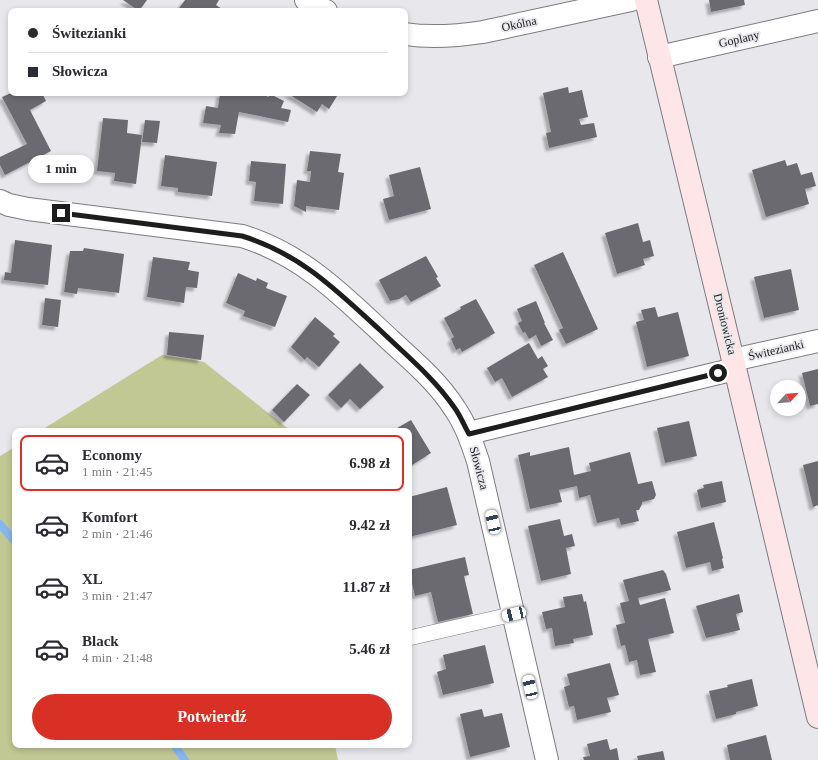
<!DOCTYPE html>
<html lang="pl">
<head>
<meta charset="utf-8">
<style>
  body { margin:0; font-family:Georgia,serif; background:#f7f7f7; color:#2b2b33; height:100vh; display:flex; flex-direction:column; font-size:15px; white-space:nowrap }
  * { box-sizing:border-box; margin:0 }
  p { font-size:13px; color:#7c7c81 }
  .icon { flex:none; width:22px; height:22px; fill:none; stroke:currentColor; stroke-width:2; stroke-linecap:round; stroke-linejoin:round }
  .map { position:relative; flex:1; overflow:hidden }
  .drawer { position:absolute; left:12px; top:428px; width:400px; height:320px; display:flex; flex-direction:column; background:#fff; border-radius:8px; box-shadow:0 2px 6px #0003 }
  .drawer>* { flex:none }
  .guide { position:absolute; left:8px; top:8px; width:400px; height:88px; border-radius:8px; box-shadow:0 2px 6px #0003; display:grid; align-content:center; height:88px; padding:0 20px; background:#fff }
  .needle { width:26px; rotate:64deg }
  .fabs { position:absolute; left:770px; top:380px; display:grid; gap:8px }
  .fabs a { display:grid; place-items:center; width:36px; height:36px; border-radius:50%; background:#fff; box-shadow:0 2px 6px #0003; font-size:20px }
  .end { position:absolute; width:18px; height:18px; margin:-9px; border:5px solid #1d1d1e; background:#fff; box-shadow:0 0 0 2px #fff }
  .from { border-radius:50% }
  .bubble { position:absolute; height:28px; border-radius:14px; background:#fff; box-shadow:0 2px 6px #0003; font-size:13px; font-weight:700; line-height:28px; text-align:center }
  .car { position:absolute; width:12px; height:24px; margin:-12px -6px; border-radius:5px; box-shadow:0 0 3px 1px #0007; background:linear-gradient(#fff 24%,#345 0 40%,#fff 0 76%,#345 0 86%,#fff 0) }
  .guide b { display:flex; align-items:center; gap:14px; height:38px; font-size:15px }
  .guide b+b { border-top:1px solid #e1e1e2 }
  .guide i { width:10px; height:10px; background:#2b2b33 }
  ul { padding:7px 0 0; list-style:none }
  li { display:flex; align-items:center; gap:12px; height:56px; margin:0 8px 6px; padding:0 12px; border:2px solid transparent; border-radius:8px }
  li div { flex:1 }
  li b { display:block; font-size:15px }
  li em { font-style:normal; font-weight:700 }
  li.active { border-color:#d93025 }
  li>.icon { width:36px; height:36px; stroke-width:1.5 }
  .cta { display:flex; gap:8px; margin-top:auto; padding:8px 20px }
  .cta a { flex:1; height:46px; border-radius:24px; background:#d93025; color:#fff; font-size:16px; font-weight:700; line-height:46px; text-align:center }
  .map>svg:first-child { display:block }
  .green { fill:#c1c893 }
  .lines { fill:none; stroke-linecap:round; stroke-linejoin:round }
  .stream { stroke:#85b6ef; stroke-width:8 }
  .building { fill:#6b6b6f; filter:url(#shadow) }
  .lane-casing { stroke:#7c7b80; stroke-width:16 }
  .street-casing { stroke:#7c7b80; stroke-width:24 }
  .secondary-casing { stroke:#7c7b80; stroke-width:24 }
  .lane { stroke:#fff; stroke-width:15 }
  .street { stroke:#fff; stroke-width:22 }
  .secondary { stroke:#fee5e8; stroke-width:22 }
  .route { stroke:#1d1d1e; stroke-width:5 }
  .labels { text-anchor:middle; stroke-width:3.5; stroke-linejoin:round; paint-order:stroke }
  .street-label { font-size:12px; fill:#1d1d1e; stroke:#e7e7ec }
</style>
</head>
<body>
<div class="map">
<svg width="818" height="760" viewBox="0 0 818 760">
  <defs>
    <filter id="shadow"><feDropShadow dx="-3.5" dy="3.5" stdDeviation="1" flood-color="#0004"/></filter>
  </defs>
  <rect width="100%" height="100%" fill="#e7e7ec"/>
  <g class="green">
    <polygon points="162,355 204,362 291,431 40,431"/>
    <polygon points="15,447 15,745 335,745 338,760 0,760 0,456"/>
  </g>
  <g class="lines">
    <g class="stream">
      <polyline points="0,524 15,542"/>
      <polyline points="174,745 185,760"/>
    </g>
  </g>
  <g class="building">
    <polygon points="123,0 147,0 139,11"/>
    <polygon points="185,0 219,0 216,5 222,9 221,11 177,11"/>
    <polygon points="709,0 744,0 745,5 711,12"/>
    <polygon points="568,87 569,93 582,90 588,117 579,119 581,125 594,123 597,137 549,148 546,133 551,132 543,93"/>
    <polygon points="11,93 42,93 46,101 30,110 51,151 5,175 0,165 0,157 27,144 2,97"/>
    <polygon points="220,93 263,93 268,97 270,94 284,101 281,108 291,110 288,122 239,112 235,134 219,133 221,125 203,123 206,106 218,108"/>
    <polygon points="287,93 331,93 337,96 329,109 322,104 317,112"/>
    <polygon points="103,118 128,120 127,133 142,135 136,184 114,181 115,173 97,171"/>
    <polygon points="145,120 160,121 157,143 142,142"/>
    <polygon points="310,151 341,154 338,172 344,173 339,210 306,206 306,212 294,206 297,180 310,182 311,171 307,171"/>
    <polygon points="165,155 217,162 212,196 178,192 178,188 161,186"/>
    <polygon points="785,160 787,166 797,163 801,175 812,172 816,186 805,189 809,204 766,217 752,170"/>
    <polygon points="251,161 286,164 283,204 254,201 256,182 249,181"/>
    <polygon points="420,167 431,209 389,220 383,199 394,196 389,175"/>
    <polygon points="638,223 643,242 650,240 654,256 643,259 645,265 617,274 605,233"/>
    <polygon points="15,240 52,245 48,285 4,280 5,272 11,273"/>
    <polygon points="84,248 124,254 119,293 78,288 77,294 64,292 70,251 83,251"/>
    <polygon points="563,252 598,329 566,344 559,330 563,328 534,265"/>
    <polygon points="426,256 438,277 436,278 441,286 411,302 406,295 399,299 390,301 379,280"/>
    <polygon points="153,257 190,262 188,270 199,272 197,288 186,287 184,303 147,297"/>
    <polygon points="791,269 799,310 764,318 754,277"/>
    <polygon points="238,273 256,281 257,278 268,283 266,288 287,296 275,327 243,316 245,311 226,303"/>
    <polygon points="45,298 61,300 58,327 42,325"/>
    <polygon points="476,299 495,333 462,352 460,348 456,350 451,339 454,337 444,318 461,309 460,307"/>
    <polygon points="536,301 545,323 544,323 553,340 541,346 536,335 529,339 525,332 523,333 518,323 522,321 517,309"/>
    <polygon points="655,307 658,317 678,312 689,356 647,367 636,322 644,320 641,310"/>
    <polygon points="315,317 335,334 333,336 340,342 319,367 307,357 305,360 291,347"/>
    <polygon points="169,332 204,335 201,360 167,355"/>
    <polygon points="529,343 538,359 542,356 548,366 543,369 548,377 512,397 502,378 495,382 487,368"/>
    <polygon points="360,363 384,387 360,409 350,399 341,408 328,395"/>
    <polygon points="818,369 818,404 810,406 802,373"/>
    <polygon points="297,384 310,395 284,422 272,410"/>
    <polygon points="411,420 431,453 409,467 409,431 392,431"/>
    <polygon points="689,421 697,456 665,463 657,428"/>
    <polygon points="569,447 574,475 591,471 589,463 630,452 638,484 652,481 656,495 654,499 642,502 642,504 639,510 636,510 639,521 621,525 619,518 597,523 590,495 579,498 577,486 559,490 562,502 530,509 518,455 530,452 530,456"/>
    <polygon points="818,461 818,505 813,507 803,465"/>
    <polygon points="722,481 726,502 701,508 697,490 704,488 703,485"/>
    <polygon points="447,487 457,525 409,537 409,513 411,512 409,504 409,497"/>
    <polygon points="560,519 564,536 572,534 575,546 566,548 571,574 541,581 528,526"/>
    <polygon points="714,522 723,558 722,559 724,568 712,571 710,562 686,568 677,532"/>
    <polygon points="465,557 469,575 464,576 473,614 438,622 431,592 415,596 409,570"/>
    <polygon points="663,570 666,574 671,590 638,598 640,605 665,598 674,633 648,639 656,672 640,675 637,660 629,662 625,645 621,646 616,625 625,623 620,603 629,601 623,580"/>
    <polygon points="582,594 584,602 586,601 593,635 573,639 574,643 555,646 552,628 546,629 542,612 565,607 563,597"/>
    <polygon points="739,594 743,612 736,614 740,630 706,638 696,606"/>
    <polygon points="485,645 494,683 443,695 437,672 446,669 443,655"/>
    <polygon points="610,663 619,695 607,698 611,712 577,720 574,706 569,707 564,687 570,685 567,674"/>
    <polygon points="752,679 758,706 736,712 736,714 716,719 709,691 728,687 727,685"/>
    <polygon points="482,709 484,717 502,713 510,747 470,757 460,714"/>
    <polygon points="766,735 772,760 730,760 727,745"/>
    <polygon points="607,739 610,750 617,748 619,760 584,760 583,757 590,756 587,744"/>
    <polygon points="663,751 665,760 638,760 637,756"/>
  </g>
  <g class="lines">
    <g class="lane-casing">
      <polyline id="lane" points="409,638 514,614"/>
    </g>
    <g class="street-casing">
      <g id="street">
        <polyline points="306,0 326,11"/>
        <path d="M 405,34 C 431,38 457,36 483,32 L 631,0"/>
        <polyline points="659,57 818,21"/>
        <path d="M 0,201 L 9,205 L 28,209 L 242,236 C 304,255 344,297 390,340 C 413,361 438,382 455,409 C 466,425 472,443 478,461 L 547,760"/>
        <polyline points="733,360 818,341"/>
        <polyline points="469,433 735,369"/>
      </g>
    </g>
    <g class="secondary-casing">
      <polyline id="secondary" points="646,0 733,360 818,717"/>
    </g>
    <use href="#lane" class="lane"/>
    <use href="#street" class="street"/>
    <use href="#secondary" class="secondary"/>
  </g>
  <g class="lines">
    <path class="route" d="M 61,213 L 242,236 C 301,254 337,291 381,331 C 406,355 434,378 454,407 C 460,415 464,425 469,434 L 718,373"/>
  </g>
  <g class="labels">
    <g class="street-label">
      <text transform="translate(519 24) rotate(-12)" y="4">Okólna</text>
      <text transform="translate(739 39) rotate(-13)" y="4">Goplany</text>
      <text transform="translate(725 324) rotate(76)" y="4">Droniowicka</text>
      <text transform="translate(776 350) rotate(-13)" y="4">Świtezianki</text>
      <text transform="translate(479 468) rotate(75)" y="4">Słowicza</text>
    </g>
  </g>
</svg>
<div class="fabs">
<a><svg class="needle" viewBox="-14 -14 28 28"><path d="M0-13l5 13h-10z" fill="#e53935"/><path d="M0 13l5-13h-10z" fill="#7c7c81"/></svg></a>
</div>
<i class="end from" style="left:718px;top:373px"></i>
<i class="end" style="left:61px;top:213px"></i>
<div class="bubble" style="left:28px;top:155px;width:66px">1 min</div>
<i class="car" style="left:493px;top:522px;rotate:347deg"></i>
<i class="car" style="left:514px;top:614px;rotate:257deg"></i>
<i class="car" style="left:530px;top:687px;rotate:347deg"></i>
<div class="guide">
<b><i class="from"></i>Świtezianki</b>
<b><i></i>Słowicza</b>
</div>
<section class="drawer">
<ul>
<li class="active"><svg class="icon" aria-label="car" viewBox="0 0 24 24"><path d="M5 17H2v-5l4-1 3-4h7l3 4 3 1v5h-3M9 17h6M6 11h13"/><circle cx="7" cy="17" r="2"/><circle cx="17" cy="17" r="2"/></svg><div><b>Economy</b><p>1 min · 21:45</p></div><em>6.98 zł</em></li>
<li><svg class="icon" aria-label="car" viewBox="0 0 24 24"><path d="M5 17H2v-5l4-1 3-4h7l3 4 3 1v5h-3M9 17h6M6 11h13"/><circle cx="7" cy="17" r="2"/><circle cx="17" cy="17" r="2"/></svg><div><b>Komfort</b><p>2 min · 21:46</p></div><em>9.42 zł</em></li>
<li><svg class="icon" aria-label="car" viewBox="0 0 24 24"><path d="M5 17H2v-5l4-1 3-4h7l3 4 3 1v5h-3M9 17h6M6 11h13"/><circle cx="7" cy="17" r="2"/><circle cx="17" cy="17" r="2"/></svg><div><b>XL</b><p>3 min · 21:47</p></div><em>11.87 zł</em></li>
<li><svg class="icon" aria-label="car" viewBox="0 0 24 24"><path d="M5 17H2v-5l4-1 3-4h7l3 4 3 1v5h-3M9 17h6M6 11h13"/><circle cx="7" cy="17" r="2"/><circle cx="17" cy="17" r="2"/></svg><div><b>Black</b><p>4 min · 21:48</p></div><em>5.46 zł</em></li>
</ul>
<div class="cta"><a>Potwierdź</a></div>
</section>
</div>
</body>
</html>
